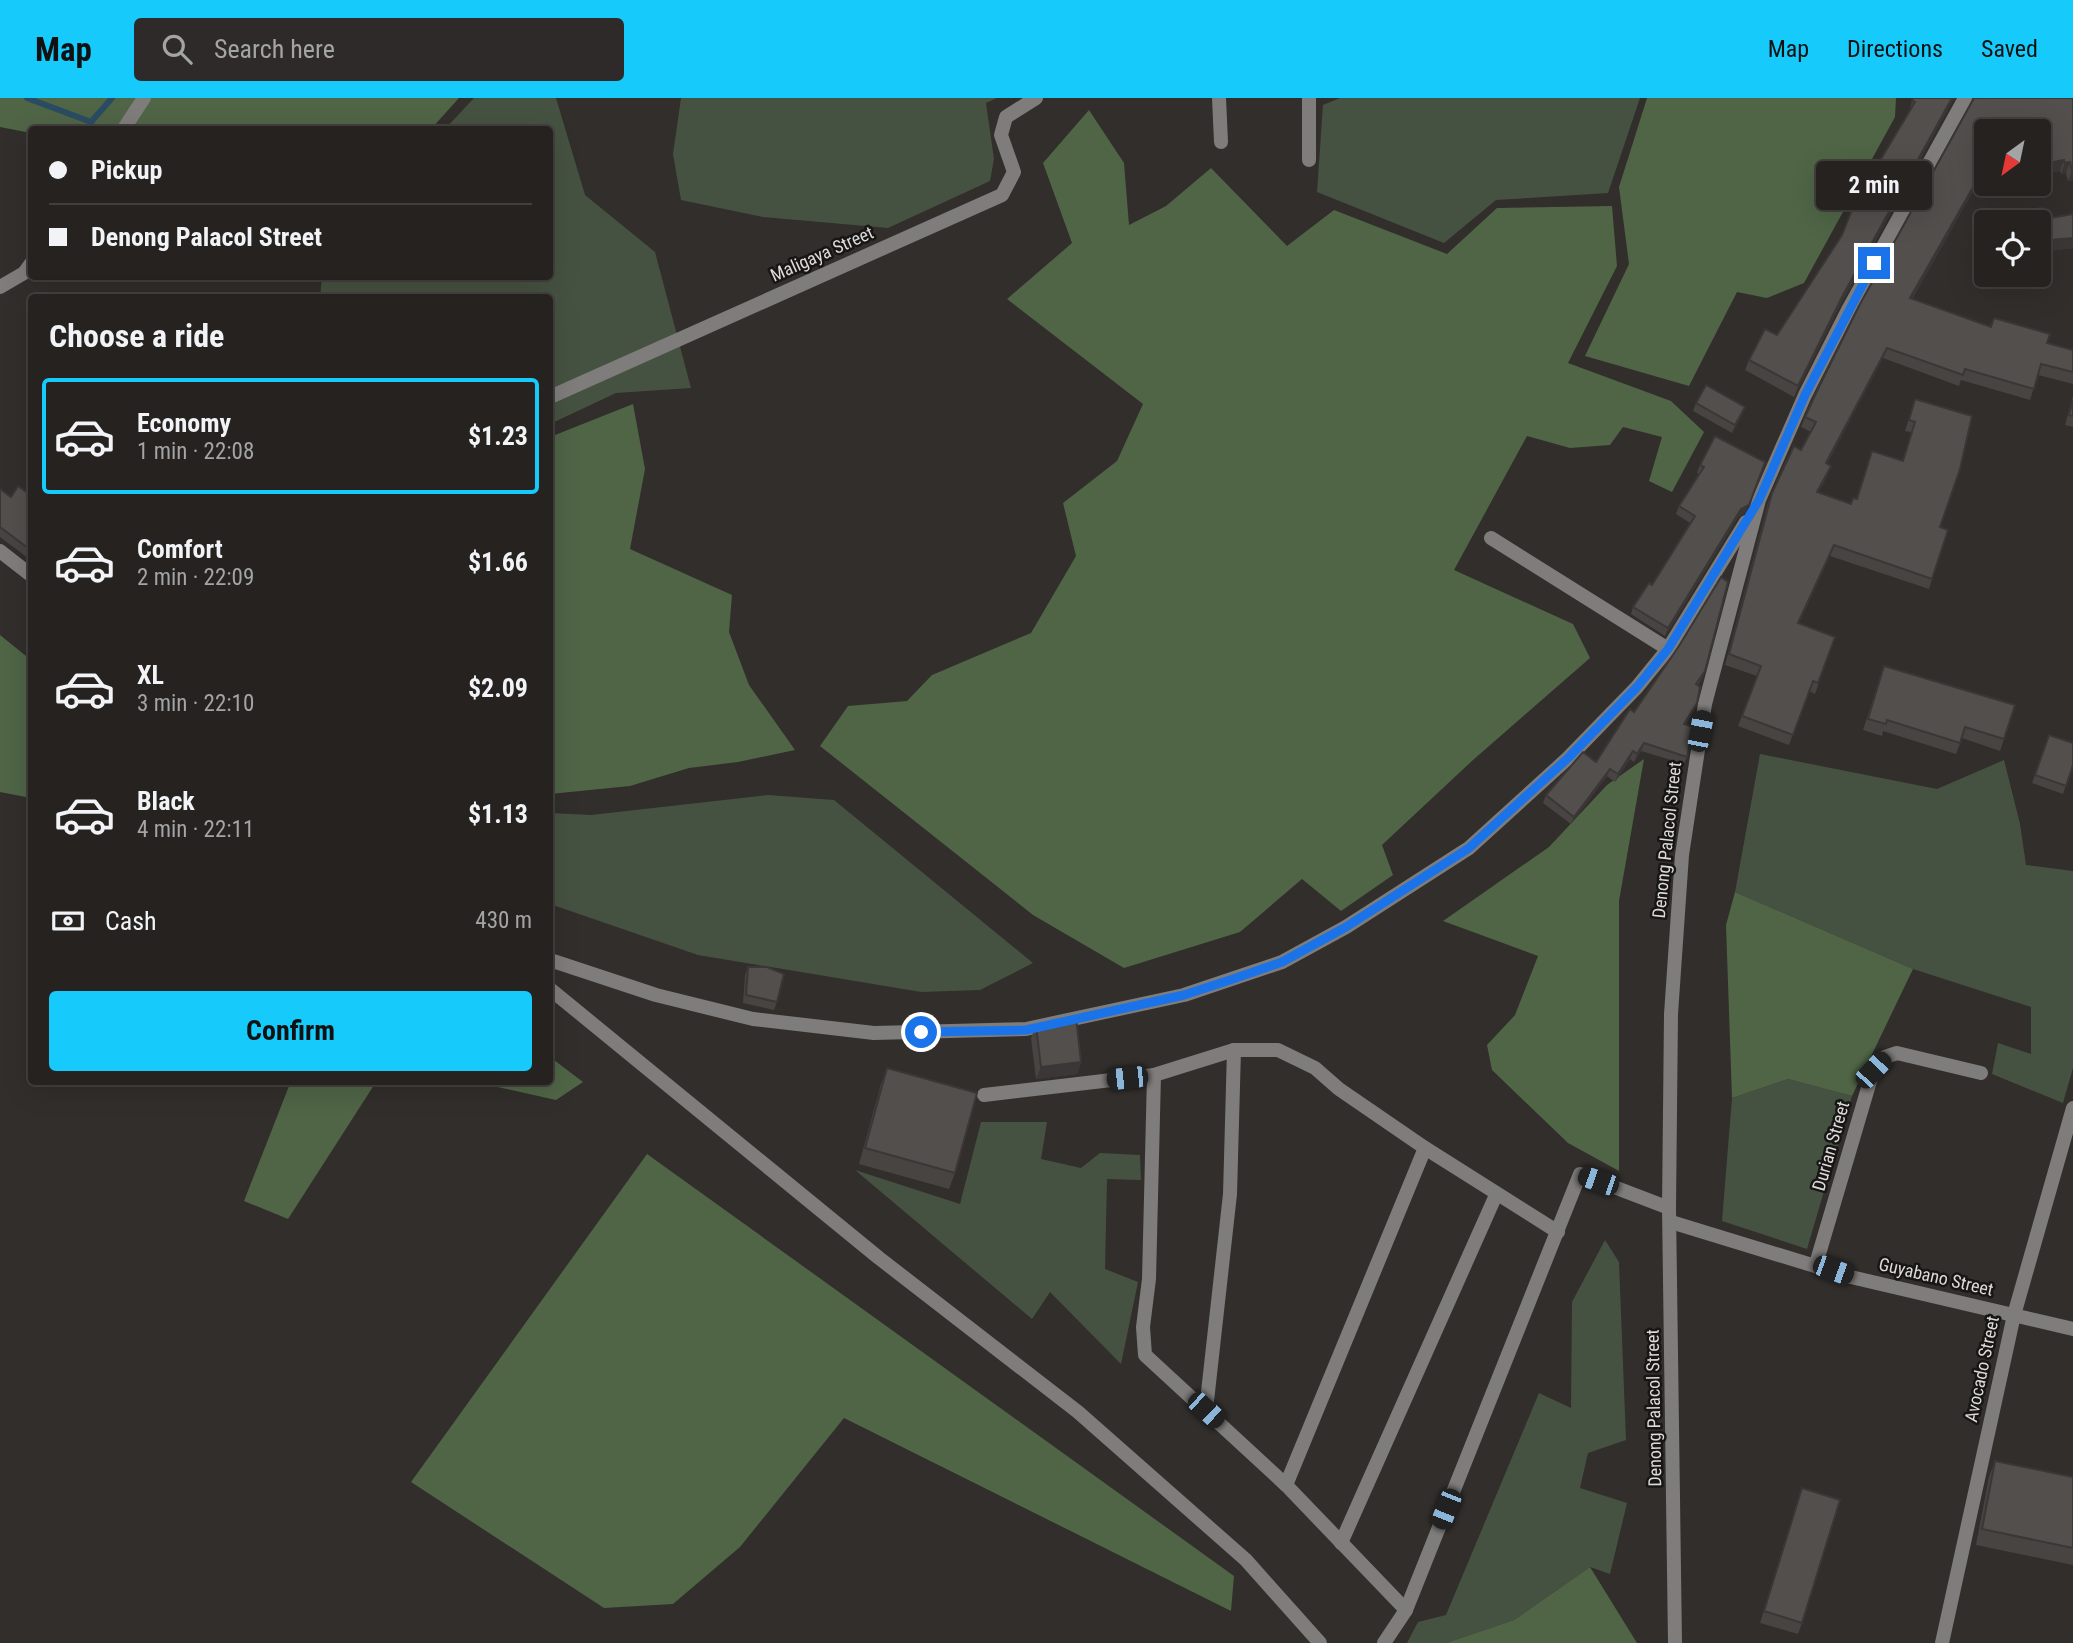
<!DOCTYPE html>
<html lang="en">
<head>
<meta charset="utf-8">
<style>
  body { margin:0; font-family:"Roboto Condensed",sans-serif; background:#2d2a29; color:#f1f3f6; height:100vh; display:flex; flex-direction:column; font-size:26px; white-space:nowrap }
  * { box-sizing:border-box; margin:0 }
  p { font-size:23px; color:#a3a4a5 }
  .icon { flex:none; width:38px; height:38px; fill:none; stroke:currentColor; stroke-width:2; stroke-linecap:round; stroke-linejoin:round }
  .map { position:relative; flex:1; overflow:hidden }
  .side { position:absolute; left:28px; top:196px; width:525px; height:791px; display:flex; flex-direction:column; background:#252220; border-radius:7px; box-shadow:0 7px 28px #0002,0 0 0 2px #423f3e }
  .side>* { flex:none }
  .top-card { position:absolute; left:28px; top:28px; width:525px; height:154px; border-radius:7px; box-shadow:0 7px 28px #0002,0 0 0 2px #423f3e; display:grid; align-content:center; height:154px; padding:0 21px; background:#252220 }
  .needle { width:46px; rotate:213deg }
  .tools { position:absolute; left:1974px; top:21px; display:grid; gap:14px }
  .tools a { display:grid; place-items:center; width:77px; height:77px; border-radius:7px; background:#252220; box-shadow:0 7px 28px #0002,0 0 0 2px #423f3e; font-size:35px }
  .end { position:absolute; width:32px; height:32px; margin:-16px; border:9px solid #1a73e8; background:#fff; box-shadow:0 0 0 4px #fff }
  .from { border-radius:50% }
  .bubble { position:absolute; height:49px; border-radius:7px; background:#252220; box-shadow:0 7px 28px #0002,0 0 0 2px #423f3e; font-size:23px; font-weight:700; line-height:49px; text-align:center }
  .car { position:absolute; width:21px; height:42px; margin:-21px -10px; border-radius:9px; box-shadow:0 0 5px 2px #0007; background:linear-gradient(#222 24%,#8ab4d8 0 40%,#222 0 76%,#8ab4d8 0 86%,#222 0) }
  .top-card b { display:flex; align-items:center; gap:24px; height:66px; font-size:26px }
  .top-card b+b { border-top:2px solid #423f3e }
  .top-card i { width:18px; height:18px; background:#f1f3f6 }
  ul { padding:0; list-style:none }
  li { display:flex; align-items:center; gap:21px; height:116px; margin:0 14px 10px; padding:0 7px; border:4px solid transparent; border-radius:7px }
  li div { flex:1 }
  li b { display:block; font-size:26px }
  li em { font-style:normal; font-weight:700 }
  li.on { border-color:#16cafb }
  li>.icon { width:63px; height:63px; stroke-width:1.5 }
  h2 { padding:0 21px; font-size:32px; line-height:84px }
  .pay { display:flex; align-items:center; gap:18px; height:77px; padding:0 21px; font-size:26px }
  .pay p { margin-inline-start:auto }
  .cta { display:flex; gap:14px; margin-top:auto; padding:14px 21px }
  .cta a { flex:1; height:80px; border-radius:7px; background:#16cafb; color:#111; font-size:28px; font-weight:700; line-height:80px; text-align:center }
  header { display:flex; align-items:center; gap:42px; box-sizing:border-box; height:98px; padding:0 35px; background:#16cafb; color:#111 }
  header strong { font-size:33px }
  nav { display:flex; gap:38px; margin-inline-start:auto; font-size:24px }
  .search { width:490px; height:63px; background:#2d2a29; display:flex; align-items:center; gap:18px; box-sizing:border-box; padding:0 24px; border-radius:7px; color:#a3a4a5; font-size:26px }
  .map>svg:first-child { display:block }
  .green { fill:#465241 }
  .forest { fill:#4f6546 }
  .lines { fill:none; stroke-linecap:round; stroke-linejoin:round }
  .stream { stroke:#2a4c62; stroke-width:6 }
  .minor { stroke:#7e7d7b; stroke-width:14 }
  .wall { fill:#474442 }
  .shaded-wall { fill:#3a3736 }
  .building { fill:#534f4d; stroke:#3a3736; stroke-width:2 }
  .route { stroke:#1a73e8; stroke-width:9 }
  .labels { text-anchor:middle; stroke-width:5; stroke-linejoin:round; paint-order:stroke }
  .street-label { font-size:18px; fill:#dddbd9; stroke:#181615 }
</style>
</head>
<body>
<header>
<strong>Map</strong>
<div class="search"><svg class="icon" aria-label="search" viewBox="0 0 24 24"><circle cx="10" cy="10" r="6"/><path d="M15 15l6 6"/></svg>Search here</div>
<nav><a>Map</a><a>Directions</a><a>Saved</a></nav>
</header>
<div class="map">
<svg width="2073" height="1545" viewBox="0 0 2073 1545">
  <rect width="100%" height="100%" fill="#312e2b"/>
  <g class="green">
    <polygon points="474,0 556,0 585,97 655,154 691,290 616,295 550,326 550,200 320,200 322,179 550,178 550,32 445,31"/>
    <polygon points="681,0 997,0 986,5 994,61 990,83 888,130 763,119 681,102 673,56"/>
    <polygon points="1340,0 1640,0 1608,95 1496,102 1444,145 1317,94 1323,7"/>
    <polygon points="1760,656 1937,691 2004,662 2020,726 2026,767 2073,773 2073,970 2063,1005 1992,976 1998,945 2031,956 2031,909 1913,871 1735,794"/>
    <polygon points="768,697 834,702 1033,865 980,892 921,894 698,857 550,806 550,715 591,717"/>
    <polygon points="1788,981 1852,998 1807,1151 1722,1123 1732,1000"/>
    <polygon points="981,1024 1047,1024 1041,1061 1081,1070 1100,1055 1140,1057 1141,1082 1107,1081 1105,1171 1138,1184 1121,1266 1050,1194 1032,1221 855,1072 960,1106"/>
    <polygon points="1605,1142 1619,1164 1626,1342 1588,1355 1580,1390 1627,1405 1610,1476 1590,1469 1514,1522 1446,1545 1407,1545 1418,1524 1446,1517 1539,1295 1571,1310 1572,1204"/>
  </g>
  <g class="forest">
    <polygon points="0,0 459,0 431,31 32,32 31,35 0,29"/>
    <polygon points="1647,0 1896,0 1895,19 1804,185 1767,200 1737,194 1689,288 1585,258 1629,166 1619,89"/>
    <polygon points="1089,12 1124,65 1129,127 1166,108 1211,70 1287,148 1334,112 1447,156 1497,110 1612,108 1617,168 1568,265 1671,303 1704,334 1672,394 1649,383 1662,339 1623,329 1610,347 1570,350 1527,338 1454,472 1573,526 1590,560 1473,662 1382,747 1393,777 1341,813 1302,781 1240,834 1124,870 1033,817 820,648 848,608 907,603 932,577 1031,535 1076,458 1063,405 1117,363 1143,306 1007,201 1072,145 1043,65"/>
    <polygon points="633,306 645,371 630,451 732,497 729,534 749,587 795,652 738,664 689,670 630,688 550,696 550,339"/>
    <polygon points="0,537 31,562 31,700 0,694"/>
    <polygon points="1644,661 1619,803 1619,1073 1568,1045 1492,972 1487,947 1515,917 1538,858 1443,823 1549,749 1607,687"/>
    <polygon points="1735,794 1913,871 1852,998 1788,981 1732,1000 1726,827"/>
    <polygon points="550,959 583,984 556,1002 475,984 550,984"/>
    <polygon points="281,984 376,984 288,1121 244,1103 289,988"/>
    <polygon points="647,1056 1234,1478 1231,1513 844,1320 740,1449 673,1506 604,1510 411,1384"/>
    <polygon points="1590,1469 1637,1545 1446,1545 1514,1522"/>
  </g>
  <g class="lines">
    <polyline class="stream" points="27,0 91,24 112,0"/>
    <g class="minor">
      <polyline points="1219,0 1221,44"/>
      <polyline points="1309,0 1309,62"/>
      <polyline points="123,32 144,0"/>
      <polyline points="0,189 24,175 32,164"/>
      <polyline points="550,299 1002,97 1014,74 1001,37 1006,19 1036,0"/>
      <polyline points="1491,440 1668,551"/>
      <polyline points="0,453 32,478"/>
      <polyline points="550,862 656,897 753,921 874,935 1026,931 1184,897 1282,864 1346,829 1469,750 1568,660 1637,589 1668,551 1746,424"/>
      <polyline points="550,891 879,1160 1078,1314 1246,1462 1320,1545"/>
      <polyline points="1154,977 1149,1181 1143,1229 1145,1257 1286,1387 1406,1512"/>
      <polyline points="984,997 1154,977 1234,952 1278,952 1315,970 1339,991 1425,1050 1558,1134"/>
      <polyline points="1671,1124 1851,1179 2073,1231"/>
      <polyline points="1816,1166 1873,973 1885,959 1897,955 1981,975"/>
      <polyline points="1206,1312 1230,1096 1234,952"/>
      <polyline points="1286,1387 1425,1050"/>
      <polyline points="1341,1445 1496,1097"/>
      <polyline points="1384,1545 1406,1512 1580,1076 1669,1110"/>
      <polyline points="1675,1545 1669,1110 1671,916 1682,757 1705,606 1759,402 1805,297 1848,212 1965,0"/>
      <polyline points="1942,1545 2014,1217 2073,1010"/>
    </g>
  </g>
  <g class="wall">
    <polygon points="1954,0 1840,207 1794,299 1745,272 1749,262 1777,237 1842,137 1909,14 1912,3"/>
    <polygon points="1972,0 2073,0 2073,82 2068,83 2066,75 2061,76 2060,73 1986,86 2001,86 1976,88 1912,201 1991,229 1994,220 2047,245 2073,252 2073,286 2038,277 2030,302 1961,282 1959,288 1883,260 1827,366 1831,368 1827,379 1818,394 1851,406 1856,401 1872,353 1903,363 1911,334 1905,333 1915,301 1940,429 1948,432 1929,491 1830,458 1799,525 1835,539 1815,596 1809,593 1789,647 1738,628 1757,578 1725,567 1768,405 1772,395 1801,352 1811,334 1801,329 1805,319 1973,2"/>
    <polygon points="2010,115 2044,121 2073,150 2039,154 2039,124 2006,124"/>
    <polygon points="2073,298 2073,329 2065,327"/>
    <polygon points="1696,305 1742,317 1732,335 1693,313"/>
    <polygon points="1715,338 1746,414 1738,419 1665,538 1631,516 1633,509 1652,487 1690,425 1676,416 1679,408 1699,376 1697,375 1700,367"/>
    <polygon points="0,391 11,399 32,398 32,463 0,439"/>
    <polygon points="1884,568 2004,641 2000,653 1962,640 1956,656 1883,633 1882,638 1863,632"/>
    <polygon points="1705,573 1702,580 1698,587 1694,613 1685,626 1687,659 1684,666 1641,653 1634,664 1630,661 1615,684 1607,678 1571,726 1543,705 1546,697 1596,664 1634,614"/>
    <polygon points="2049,637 2073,667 2063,696 2032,685"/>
    <polygon points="748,869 777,904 774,912 743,905 745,877"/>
    <polygon points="1036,928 1081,964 1077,976 1036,981 1031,940"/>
    <polygon points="887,970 955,1075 949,1091 859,1066 881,986"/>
    <polygon points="1995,1363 2073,1379 2073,1467 1976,1447 1989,1379"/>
    <polygon points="1802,1390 1802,1525 1798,1536 1760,1525"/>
  </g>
  <g class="shaded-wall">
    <polygon points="1952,0 1954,0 1840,207 1794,299 1798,288 1843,197"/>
    <polygon points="2064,62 2060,73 2039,77 2039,67"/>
    <polygon points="2070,64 2066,75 2061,76 2065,65"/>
    <polygon points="2073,72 2073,82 2068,83 2072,73"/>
    <polygon points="1980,77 1986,77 1986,86 2001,86 1976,88 1907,211 1910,200"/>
    <polygon points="2073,140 2073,150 2039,154 2039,143"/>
    <polygon points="1887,250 1883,260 1822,376 1826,365"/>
    <polygon points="1745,309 1742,317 1732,335 1735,327"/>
    <polygon points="1765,364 1746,414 1738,419 1665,538 1668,530"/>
    <polygon points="1831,368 1827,379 1813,404 1817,394"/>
    <polygon points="1834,447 1830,458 1794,536 1798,525"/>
    <polygon points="1697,605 1694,613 1681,634 1684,626"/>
    <polygon points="1644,645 1641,653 1634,664 1637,656"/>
    <polygon points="1633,653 1630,661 1615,684 1618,676"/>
    <polygon points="1610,671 1607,678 1571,726 1574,719"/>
    <polygon points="1081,964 1077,976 1036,981 1041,969"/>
  </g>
  <g class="building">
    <polygon points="1914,0 1952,0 1843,197 1798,288 1749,262 1765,231 1777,237 1842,137 1854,106 1915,4 1912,3"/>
    <polygon points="1974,0 2073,0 2073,72 2072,73 2070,64 2065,65 2064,62 2039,67 2039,33 1986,33 1986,77 1980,77 1910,200 1991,229 1994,220 2050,236 2047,245 2073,252 2073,274 2041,266 2034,291 1965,271 1963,277 1887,250 1826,365 1831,368 1817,394 1851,406 1853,400 1857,401 1872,353 1903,363 1915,324 1909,322 1915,301 1972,318 1960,371 1940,429 1948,432 1932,481 1834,447 1798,525 1835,539 1818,585 1813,583 1793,637 1742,618 1761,568 1729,556 1772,395 1794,348 1801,352 1816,324 1805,319 1818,291 1860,206"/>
    <polygon points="2042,110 2044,121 2073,116 2073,140 2039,143 2039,124 2011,124 2010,115"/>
    <polygon points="1706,287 1745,309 1735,327 1696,305"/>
    <polygon points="2073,302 2073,318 2069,317"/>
    <polygon points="1715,338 1765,364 1749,407 1741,411 1668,530 1633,509 1649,485 1652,487 1695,418 1679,408 1704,369 1700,367"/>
    <polygon points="18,388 32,398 32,453 0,429 0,391 11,399"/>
    <polygon points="1721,479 1728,484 1705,573 1696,586 1700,589 1697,605 1684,626 1693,629 1687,659 1644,645 1637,656 1633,653 1618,676 1610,671 1574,719 1546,697 1583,654 1596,664 1630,611 1634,614 1679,548"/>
    <polygon points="1884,568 2015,607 2004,641 1965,629 1960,645 1887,622 1886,626 1868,621"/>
    <polygon points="2049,637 2073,645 2073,667 2066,688 2035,677"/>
    <polygon points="748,869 767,869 784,876 777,904 746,897"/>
    <polygon points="1076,919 1081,964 1041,969 1036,928"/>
    <polygon points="887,970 977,995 955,1075 865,1050"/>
    <polygon points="1995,1363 2073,1379 2073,1450 1982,1431"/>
    <polygon points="1802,1390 1840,1402 1802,1525 1764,1513"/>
  </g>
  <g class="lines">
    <polyline class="route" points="921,934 1026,932 1184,897 1233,881 1282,864 1346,829 1469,750 1568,660 1637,589 1668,551 1759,402 1805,297 1874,165"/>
  </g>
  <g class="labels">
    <g class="street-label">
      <text transform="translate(822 156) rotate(-24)" y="6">Maligaya Street</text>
      <text transform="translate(1667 742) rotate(-84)" y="6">Denong Palacol Street</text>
      <text transform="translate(1831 1048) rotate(-74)" y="6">Durian Street</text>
      <text transform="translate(1936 1179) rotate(13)" y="6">Guyabano Street</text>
      <text transform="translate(1982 1271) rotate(-78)" y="6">Avocado Street</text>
      <text transform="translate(1654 1310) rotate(-91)" y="6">Denong Palacol Street</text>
    </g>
  </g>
</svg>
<div class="tools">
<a><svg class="needle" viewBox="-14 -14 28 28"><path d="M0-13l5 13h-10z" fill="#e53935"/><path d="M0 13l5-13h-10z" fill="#a3a4a5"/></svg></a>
<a><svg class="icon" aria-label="locate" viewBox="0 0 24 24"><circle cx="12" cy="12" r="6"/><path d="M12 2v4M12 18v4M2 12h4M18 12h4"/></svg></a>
</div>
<i class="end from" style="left:921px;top:934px"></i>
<i class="end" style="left:1874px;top:165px"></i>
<div class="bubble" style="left:1816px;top:63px;width:116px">2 min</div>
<i class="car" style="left:1700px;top:633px;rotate:11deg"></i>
<i class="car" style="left:1873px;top:972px;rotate:43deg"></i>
<i class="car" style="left:1127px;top:980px;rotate:264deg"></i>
<i class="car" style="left:1598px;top:1083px;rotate:289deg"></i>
<i class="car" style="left:1833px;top:1172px;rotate:110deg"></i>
<i class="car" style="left:1206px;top:1312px;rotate:133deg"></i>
<i class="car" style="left:1446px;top:1411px;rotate:202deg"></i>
<div class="top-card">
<b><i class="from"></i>Pickup</b>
<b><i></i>Denong Palacol Street</b>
</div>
<section class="side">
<h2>Choose a ride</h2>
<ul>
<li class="on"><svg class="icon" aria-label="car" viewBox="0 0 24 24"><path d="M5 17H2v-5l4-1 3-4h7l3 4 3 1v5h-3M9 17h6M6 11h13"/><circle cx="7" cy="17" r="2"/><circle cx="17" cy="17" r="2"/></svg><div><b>Economy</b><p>1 min · 22:08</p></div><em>$1.23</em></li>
<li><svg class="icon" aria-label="car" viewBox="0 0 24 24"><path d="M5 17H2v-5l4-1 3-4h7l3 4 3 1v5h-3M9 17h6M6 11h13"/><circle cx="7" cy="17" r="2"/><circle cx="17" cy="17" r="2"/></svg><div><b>Comfort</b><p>2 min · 22:09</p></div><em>$1.66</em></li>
<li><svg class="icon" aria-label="car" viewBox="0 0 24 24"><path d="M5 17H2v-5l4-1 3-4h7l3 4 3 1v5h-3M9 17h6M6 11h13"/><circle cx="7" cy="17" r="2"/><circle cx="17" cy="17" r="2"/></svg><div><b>XL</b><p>3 min · 22:10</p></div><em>$2.09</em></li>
<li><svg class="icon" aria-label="car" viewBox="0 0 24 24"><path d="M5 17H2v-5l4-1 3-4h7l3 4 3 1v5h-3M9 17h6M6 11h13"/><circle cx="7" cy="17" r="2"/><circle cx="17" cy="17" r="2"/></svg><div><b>Black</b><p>4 min · 22:11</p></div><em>$1.13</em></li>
</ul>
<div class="pay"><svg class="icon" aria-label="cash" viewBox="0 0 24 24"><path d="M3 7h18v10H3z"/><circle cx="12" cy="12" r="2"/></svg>Cash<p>430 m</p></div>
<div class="cta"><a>Confirm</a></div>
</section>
</div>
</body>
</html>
